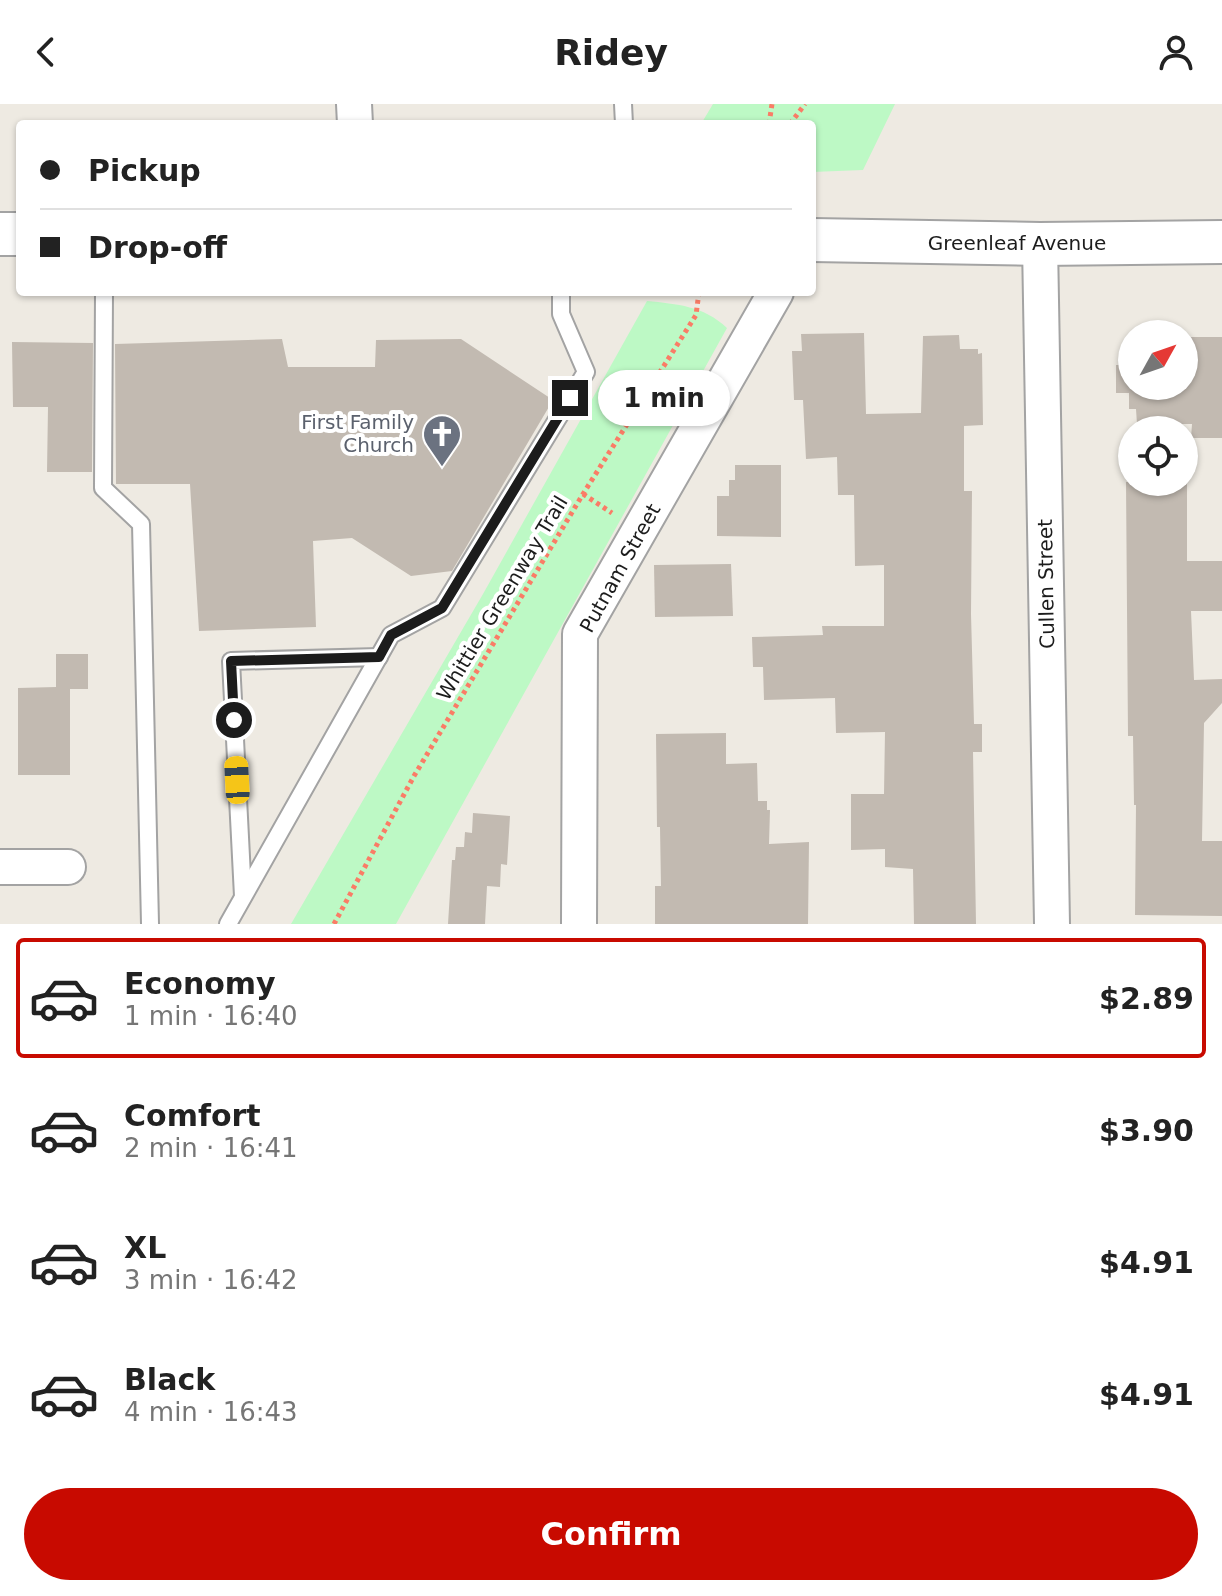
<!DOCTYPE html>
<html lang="en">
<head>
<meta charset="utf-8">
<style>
  body { margin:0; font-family:"DejaVu Sans",sans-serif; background:#f6f6f6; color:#222; height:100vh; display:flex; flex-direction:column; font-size:30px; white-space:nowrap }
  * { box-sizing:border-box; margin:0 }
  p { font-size:26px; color:#767676 }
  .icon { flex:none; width:44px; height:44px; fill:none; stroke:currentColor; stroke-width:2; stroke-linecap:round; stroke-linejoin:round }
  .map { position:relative; height:820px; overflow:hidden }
  .sheet { display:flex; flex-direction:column; background:#fff; flex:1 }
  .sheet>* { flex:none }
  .top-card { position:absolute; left:16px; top:16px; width:800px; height:176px; border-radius:8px; box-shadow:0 2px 6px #0004; display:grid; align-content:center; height:176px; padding:0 24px; background:#fff }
  .needle { width:52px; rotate:50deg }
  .tools { position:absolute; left:1118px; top:216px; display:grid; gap:16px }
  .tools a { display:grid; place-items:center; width:80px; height:80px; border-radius:50%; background:#fff; box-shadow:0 2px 6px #0004; font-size:40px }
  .end { position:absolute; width:36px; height:36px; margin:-18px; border:10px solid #1c1c1c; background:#fff; box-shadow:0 0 0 4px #fff }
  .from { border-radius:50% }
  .bubble { position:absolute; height:56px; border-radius:28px; background:#fff; box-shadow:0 2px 6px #0004; font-size:26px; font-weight:700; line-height:56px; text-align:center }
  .car { position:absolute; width:24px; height:48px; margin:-24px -12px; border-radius:10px; box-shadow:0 0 6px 2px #0007; background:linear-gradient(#f5c518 24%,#345 0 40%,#f5c518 0 76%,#345 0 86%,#f5c518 0) }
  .top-card b { display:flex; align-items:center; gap:28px; height:76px; font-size:30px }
  .top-card b+b { border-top:2px solid #e0e0e0 }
  .top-card i { width:20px; height:20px; background:#222 }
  ul { padding:14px 0 0; list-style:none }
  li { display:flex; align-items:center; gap:24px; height:120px; margin:0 16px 12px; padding:0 8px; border:4px solid transparent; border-radius:8px }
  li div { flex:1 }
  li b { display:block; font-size:30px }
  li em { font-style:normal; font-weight:700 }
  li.current { border-color:#c80a00 }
  li>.icon { width:72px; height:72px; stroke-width:1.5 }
  .cta { display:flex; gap:16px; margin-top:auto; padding:16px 24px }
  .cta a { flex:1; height:92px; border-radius:48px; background:#c80a00; color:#fff; font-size:32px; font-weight:700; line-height:92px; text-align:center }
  header { display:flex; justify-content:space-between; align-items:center; height:104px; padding:0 24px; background:#fff; font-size:36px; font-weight:700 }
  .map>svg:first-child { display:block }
  .park { fill:#bdf9c5 }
  .building { fill:#c2bab1 }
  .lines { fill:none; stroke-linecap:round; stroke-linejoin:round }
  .service-casing { stroke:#a3a3a3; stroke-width:20 }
  .minor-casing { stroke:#a3a3a3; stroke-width:38 }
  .tertiary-casing { stroke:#a3a3a3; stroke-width:46 }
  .path { stroke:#fa7c66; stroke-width:5; stroke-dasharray:4 4; stroke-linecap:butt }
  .service { stroke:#fff; stroke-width:16 }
  .minor { stroke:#fff; stroke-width:34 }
  .tertiary { stroke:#fff; stroke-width:42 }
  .route { stroke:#1c1c1c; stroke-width:10 }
  .labels { text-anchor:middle; stroke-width:8; stroke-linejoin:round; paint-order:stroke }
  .street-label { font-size:20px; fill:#1c1c1c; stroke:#fff }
  .worship-label { font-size:20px; fill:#5b616d; stroke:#fff; text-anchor:end }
</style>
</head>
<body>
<header><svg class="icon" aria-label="back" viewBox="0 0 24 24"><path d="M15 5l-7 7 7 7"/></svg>Ridey<svg class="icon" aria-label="person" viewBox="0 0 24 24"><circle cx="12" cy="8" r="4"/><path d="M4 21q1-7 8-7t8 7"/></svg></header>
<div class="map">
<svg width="1222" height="820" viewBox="0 0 1222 820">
  <rect width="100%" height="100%" fill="#eeeae2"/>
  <g class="park">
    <polygon points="713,0 895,0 863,66 812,68 812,20 701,20"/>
    <path d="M 647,197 C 677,200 704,202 727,224 L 396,820 L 291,820 L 483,490 Z"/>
  </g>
  <g class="building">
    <polygon points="864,229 866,310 921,309 923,232 959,231 960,245 978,245 978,250 982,249 983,321 964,322 964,387 972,387 971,510 974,620 982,620 982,648 973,648 976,820 914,820 913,765 885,763 885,745 851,746 851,690 884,690 885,628 836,629 835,594 764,596 763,563 753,563 752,533 823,531 822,522 884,522 884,461 855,462 854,391 838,391 837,353 806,355 803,296 794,296 792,247 802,247 801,230"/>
    <polygon points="1128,233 1132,233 1132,282 1184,282 1184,233 1222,233 1222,334 1191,334 1192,320 1137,320 1136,305 1129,305 1129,289 1116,289 1116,261 1119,261 1119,253 1128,253"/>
    <polygon points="282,235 288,263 375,263 376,236 461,235 553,296 452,467 411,472 352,434 313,437 316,523 199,527 190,380 116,380 115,240"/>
    <polygon points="12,238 93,239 92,368 47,368 48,303 13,303"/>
    <polygon points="735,361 781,361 781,433 717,432 717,392 729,392 729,376 735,376"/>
    <polygon points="1126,378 1187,378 1187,457 1222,457 1222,507 1191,507 1194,576 1222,575 1222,599 1204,619 1202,737 1222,737 1222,812 1135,811 1136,701 1134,701 1133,632 1128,632"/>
    <polygon points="731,460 733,512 655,513 654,461"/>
    <polygon points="56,550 88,550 88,585 70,585 70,671 18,671 18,584 56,583"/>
    <polygon points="726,629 726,660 757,659 758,697 767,697 767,706 770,706 769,740 809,738 808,820 655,820 655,782 661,782 660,723 657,723 656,630"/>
    <polygon points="473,709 510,712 507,761 501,760 500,783 487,782 485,820 448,820 452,756 455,756 456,743 464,743 465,728 472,729"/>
  </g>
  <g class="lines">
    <g class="service-casing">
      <g id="service">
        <polyline points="623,0 624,20"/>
        <polyline points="104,188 103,384 141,420 150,820"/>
        <polyline points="243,792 231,557 379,553"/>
        <polyline points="228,820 391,531 442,504 586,268 561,210 561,188"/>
      </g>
    </g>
    <g class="minor-casing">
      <g id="minor">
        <polyline points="354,0 355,20"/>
        <polyline points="1040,140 1052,820"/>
        <polyline points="0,763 68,763"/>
        <polyline points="579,820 580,530 776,188"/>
      </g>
    </g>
    <g class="tertiary-casing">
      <g id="tertiary">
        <polyline points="0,130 20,130"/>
        <polyline points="812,136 1040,140 1222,138"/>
      </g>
    </g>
    <g class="path">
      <polyline points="769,20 772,0"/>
      <polyline points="790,20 805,0"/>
      <polyline points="583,390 612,409"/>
      <polyline points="334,820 414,672 583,390 696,211 699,188"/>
    </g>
    <use href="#service" class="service"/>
    <use href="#minor" class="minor"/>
    <use href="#tertiary" class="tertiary"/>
  </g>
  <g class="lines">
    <polyline class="route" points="234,616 231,557 379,553 391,531 442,504 570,294"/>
  </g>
  <defs>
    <g id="church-pin" transform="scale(2)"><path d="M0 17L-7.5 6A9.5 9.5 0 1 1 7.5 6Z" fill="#6b7280" stroke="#fff"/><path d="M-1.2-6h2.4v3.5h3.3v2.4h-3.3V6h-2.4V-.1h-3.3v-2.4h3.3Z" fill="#fff"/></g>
  </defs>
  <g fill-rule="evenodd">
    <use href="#church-pin" x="442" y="330"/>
  </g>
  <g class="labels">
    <g class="street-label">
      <text x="1017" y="146">Greenleaf Avenue</text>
      <text transform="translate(620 464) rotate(-61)" y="7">Putnam Street</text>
      <text transform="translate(1046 480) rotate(-91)" y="7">Cullen Street</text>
      <text transform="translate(502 494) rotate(-59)" y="7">Whittier Greenway Trail</text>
    </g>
    <g class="worship-label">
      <text x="414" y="325">First Family<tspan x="414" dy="23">Church</tspan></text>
    </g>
  </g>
</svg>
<div class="tools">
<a><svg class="needle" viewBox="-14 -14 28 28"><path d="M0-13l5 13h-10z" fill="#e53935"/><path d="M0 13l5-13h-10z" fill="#767676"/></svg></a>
<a><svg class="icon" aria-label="locate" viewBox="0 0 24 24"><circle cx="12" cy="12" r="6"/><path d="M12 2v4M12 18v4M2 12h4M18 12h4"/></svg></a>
</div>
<i class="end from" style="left:234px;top:616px"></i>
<i class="end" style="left:570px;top:294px"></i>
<div class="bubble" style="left:598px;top:266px;width:132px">1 min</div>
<i class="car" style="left:237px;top:676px;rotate:357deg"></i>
<div class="top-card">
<b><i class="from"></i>Pickup</b>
<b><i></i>Drop-off</b>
</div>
</div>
<section class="sheet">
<ul>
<li class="current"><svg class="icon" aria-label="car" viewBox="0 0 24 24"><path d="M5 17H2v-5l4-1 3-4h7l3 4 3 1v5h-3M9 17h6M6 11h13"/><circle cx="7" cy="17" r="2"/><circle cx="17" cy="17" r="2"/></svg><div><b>Economy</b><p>1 min · 16:40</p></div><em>$2.89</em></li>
<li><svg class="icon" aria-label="car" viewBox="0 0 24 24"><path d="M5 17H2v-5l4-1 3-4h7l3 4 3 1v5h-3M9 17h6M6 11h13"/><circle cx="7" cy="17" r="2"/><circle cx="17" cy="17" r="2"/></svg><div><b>Comfort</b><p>2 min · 16:41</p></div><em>$3.90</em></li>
<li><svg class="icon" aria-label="car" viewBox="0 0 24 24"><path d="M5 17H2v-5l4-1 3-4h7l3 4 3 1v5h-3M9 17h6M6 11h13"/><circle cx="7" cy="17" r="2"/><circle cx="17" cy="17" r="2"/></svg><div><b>XL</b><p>3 min · 16:42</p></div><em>$4.91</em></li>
<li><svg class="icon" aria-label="car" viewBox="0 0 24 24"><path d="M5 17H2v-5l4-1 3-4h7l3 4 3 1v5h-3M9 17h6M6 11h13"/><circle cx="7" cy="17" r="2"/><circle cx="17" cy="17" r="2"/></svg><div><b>Black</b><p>4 min · 16:43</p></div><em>$4.91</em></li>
</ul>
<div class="cta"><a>Confirm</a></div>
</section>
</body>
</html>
